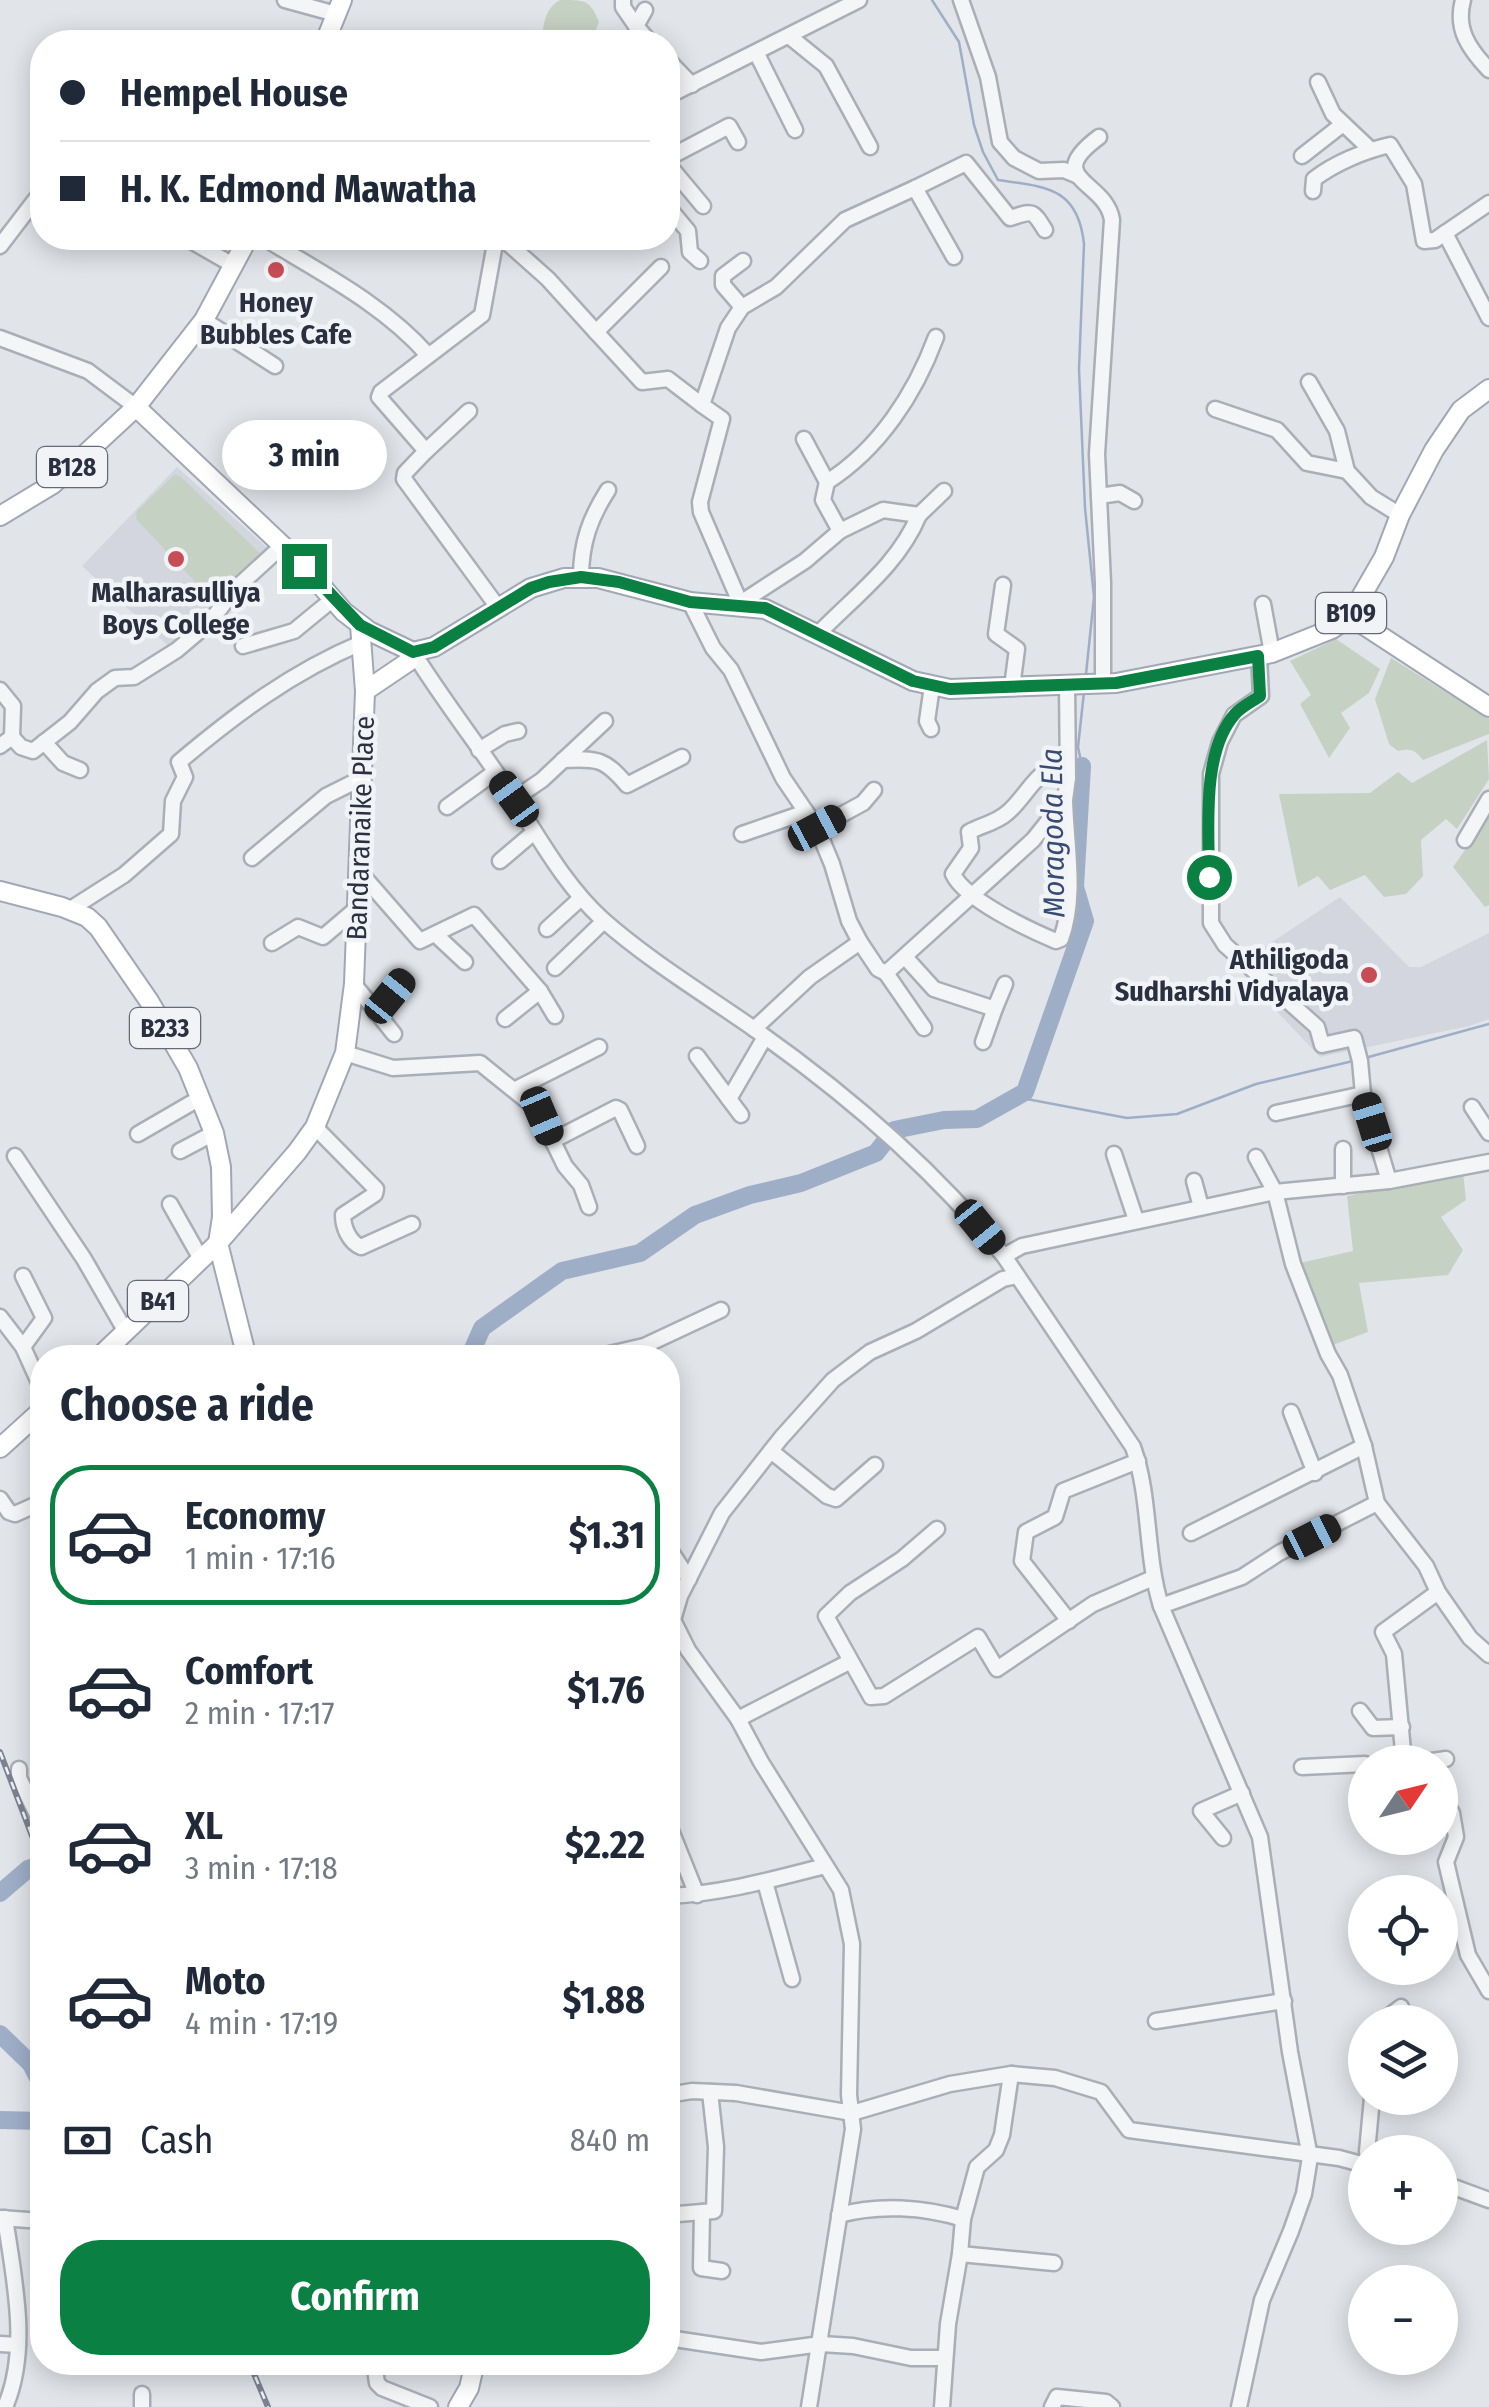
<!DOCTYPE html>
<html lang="en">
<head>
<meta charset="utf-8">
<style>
  body { margin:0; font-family:"Fira Sans Condensed",sans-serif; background:#f2f2f3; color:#1f2937; height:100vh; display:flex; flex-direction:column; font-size:38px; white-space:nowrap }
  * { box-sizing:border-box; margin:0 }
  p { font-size:32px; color:#747a83 }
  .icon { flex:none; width:55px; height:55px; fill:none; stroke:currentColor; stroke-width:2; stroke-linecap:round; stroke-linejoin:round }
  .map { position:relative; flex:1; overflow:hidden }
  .drawer { position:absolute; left:30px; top:1345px; width:650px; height:1030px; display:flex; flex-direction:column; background:#fff; border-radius:40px; box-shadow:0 5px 25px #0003 }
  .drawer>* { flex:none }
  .hud { position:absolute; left:30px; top:30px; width:650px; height:220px; border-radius:40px; box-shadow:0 5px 25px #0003; display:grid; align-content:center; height:220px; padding:0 30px; background:#fff }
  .needle { width:65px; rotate:55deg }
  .buttons { position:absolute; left:1348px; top:1745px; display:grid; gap:20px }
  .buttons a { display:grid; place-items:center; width:110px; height:110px; border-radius:50%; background:#fff; box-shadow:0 5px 25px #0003; font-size:50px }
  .end { position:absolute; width:45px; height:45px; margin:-22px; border:12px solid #0b8043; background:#fff; box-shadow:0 0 0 5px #fff }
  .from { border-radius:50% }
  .bubble { position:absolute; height:70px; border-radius:35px; background:#fff; box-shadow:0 5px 25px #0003; font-size:32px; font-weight:700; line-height:70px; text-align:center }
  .car { position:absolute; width:30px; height:60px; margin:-30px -15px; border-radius:12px; box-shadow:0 0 8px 2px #0007; background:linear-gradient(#222 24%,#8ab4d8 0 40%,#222 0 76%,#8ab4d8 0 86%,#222 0) }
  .hud b { display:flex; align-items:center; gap:35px; height:95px; font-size:38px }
  .hud b+b { border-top:2px solid #e0e1e3 }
  .hud i { width:25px; height:25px; background:#1f2937 }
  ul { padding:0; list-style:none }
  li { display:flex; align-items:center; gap:30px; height:140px; margin:0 20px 15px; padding:0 10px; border:5px solid transparent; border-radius:40px }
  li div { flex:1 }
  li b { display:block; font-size:38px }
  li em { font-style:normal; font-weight:700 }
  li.on { border-color:#0b8043 }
  li>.icon { width:90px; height:90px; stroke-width:1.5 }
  h2 { padding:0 30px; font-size:45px; line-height:120px }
  .pay { display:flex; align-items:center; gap:25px; height:110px; padding:0 30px; font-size:38px }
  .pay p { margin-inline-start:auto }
  .cta { display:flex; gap:20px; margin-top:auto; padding:20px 30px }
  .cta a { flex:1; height:115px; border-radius:40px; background:#0b8043; color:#fff; font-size:40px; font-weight:700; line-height:115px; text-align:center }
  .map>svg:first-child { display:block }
  .built { fill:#d3d6de }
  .green { fill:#c5d2c3 }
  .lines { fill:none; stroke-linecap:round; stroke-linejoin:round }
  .stream { stroke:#9eaec7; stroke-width:2.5 }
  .river { stroke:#9eaec7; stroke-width:18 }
  .minor-casing { stroke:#aaaeb6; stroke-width:19 }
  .major-casing { stroke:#a1a7b4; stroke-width:22 }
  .minor { stroke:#f4f5f7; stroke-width:14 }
  .major { stroke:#fff; stroke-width:18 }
  .rail-casing { stroke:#7b8292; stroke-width:6 }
  .rail { stroke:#f1f3f6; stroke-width:2.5; stroke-dasharray:8; stroke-linecap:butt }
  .route { stroke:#0b8043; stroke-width:12 }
  .poi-dot { fill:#c74d55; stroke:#f1f3f6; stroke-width:4 }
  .labels { text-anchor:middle; stroke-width:9; stroke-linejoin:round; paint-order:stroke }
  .shield { fill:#f1f3f6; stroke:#666a77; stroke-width:2.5 }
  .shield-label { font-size:25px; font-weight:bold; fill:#2a3040 }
  .poi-label { font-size:28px; font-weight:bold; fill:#2a3040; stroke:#f1f3f6 }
  .street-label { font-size:28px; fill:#2a3040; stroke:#f1f3f6 }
  .water-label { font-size:30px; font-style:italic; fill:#374c72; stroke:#f1f3f6 }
</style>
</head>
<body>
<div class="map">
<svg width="1489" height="2407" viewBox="0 0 1489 2407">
  <rect width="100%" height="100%" fill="#e1e4e9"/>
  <g class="built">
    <polygon points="177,467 272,552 215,605 175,652 82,566"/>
    <polygon points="1340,897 1409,967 1421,967 1489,933 1489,1019 1469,1026 1320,1057 1250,983 1250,962 1257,952"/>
  </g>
  <g class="green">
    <path d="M 560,0 C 586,0 590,0 599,22 L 592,39 L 595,42 L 542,42 C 543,26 544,9 560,0 Z"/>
    <polygon points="174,475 180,476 264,557 214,602 136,519 137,511"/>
    <polygon points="1336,639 1380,669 1369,693 1341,713 1350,728 1329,758 1300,704 1311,695 1290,661"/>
    <path d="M 1391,658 L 1489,719 L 1489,734 L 1423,760 C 1415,750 1411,748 1398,751 L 1389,744 L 1375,699 Z"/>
    <polygon points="1487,740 1489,779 1457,829 1446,819 1421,840 1423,876 1406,894 1384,897 1365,875 1330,890 1318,876 1298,887 1279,794 1370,793 1398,772 1412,783"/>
    <polygon points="1489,816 1489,905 1485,907 1453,867"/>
    <polygon points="1463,1172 1466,1200 1441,1217 1463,1250 1448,1275 1359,1283 1368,1332 1330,1346 1300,1263 1353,1251 1347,1196"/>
  </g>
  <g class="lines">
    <g class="stream">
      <path d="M 932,0 L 959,42 L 974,125 L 983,152 L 998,180 C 1046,187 1078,187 1084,244 L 1079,369 L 1085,508 L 1094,597 L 1086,674"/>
      <polyline points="1082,766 1078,747 1084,692"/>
      <polyline points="1365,1058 1489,1024"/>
      <polyline points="1016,1097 1127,1118 1177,1114 1256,1084 1353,1061"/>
    </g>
    <g class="river">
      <polyline points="469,1358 482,1328 562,1271 640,1253 695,1215 750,1195 801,1183 876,1153 894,1130 944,1120 977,1119 1025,1092 1085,921 1075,887 1082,766"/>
      <polyline points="0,1893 28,1869 42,1864"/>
      <polyline points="0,2034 31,2064 42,2086"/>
      <polyline points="0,2120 42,2121 42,2112"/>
    </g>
    <g class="minor-casing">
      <g id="minor">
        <polyline points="285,0 336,14"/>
        <polyline points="623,0 623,7 636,26"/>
        <polyline points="961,0 988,77 1000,142 1014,158 1039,171 1064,170 1076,175"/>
        <path d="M 1463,0 C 1455,29 1469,49 1489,70"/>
        <polyline points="645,10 636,26 650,42"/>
        <polyline points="789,36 826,66 870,147"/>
        <polyline points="757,54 795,130"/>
        <polyline points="668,60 692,85"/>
        <polyline points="1318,82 1333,114 1371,150"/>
        <polyline points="668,96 859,0"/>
        <path d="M 1099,137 C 1041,180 1106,180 1112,220 L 1097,454 L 1103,583 L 1103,684"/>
        <polyline points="1302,156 1343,124"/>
        <polyline points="668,158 729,126 738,142"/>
        <polyline points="668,164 703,206"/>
        <path d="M 915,188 L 966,163 L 1010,218 C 1033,211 1032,209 1045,230"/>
        <path d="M 1313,191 L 1314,179 C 1335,163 1364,151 1390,145 L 1414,184 L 1424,241 L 1435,240 L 1445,233"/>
        <polyline points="1489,203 1445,233 1489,318"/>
        <polyline points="668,207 688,231 690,252 700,261"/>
        <polyline points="186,238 233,265"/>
        <path d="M 264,238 C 321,273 383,304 428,355"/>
        <polyline points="496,238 482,315 381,392 379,397 426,451 405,473 404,479 497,606"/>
        <polyline points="502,238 548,279 596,332 661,267"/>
        <polyline points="0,246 42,191"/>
        <polyline points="742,307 723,285 723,276 743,261"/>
        <polyline points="204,320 275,366"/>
        <polyline points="596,332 642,382 668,379 702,405"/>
        <polyline points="0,338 88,371 136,407"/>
        <polyline points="1309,382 1337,431 1347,471 1371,497 1400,515"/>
        <polyline points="1215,409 1277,430 1307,463 1347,471"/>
        <polyline points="804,439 827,482"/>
        <polyline points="426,451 469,411"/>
        <polyline points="944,491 919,515 883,510 840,531 805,561 748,598 742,607 701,512 700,502 722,419 702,405 728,328 742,307 776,287 845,220 915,188 954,257"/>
        <polyline points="1099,496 1120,493 1134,501"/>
        <path d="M 840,531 L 823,500 L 827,482 C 879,449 915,394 936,337"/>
        <path d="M 581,577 C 581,543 590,518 608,490"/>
        <polyline points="1003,585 996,634 1017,649 1012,687"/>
        <polyline points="690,602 713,648 731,670 783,778 817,828 832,864 849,921 860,942"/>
        <polyline points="1263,604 1272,653"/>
        <path d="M 819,633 C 856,595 898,565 919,515"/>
        <polyline points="243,646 294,631 333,599"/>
        <path d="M 413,652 C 444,702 480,747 512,796 C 540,839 564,884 602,919 C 647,959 701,992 750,1026 C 843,1091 933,1168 1004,1256 L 1133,1447 C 1151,1498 1145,1554 1161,1606 L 1260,1837 L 1290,2052 L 1310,2157 L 1304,2194 L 1291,2231 L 1262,2300 L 1239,2407"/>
        <polyline points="1259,656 1261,696 1234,715 1220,742 1211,774 1211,923 1225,945 1317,1027 1322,1045 1354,1038 1360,1061 1363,1094 1389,1181"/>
        <polyline points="0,690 13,706 12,737 0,746"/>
        <polyline points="931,729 927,721 932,686"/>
        <polyline points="12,737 21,747 33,751 70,722 97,691 115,678 134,677 177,650 210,622 234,590 282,546"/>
        <polyline points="44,742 63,763 80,770"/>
        <polyline points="479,750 505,734 518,731"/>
        <path d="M 563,760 C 598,758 605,759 627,785 L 682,757"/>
        <polyline points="514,799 542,780 605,721"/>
        <path d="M 1065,800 C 1066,845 1077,896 1061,939 L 1056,941 C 1030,930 965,900 953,874 L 971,848 L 969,832 C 981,825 996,823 1007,813 C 1022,801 1031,781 1047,770 L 1068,778"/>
        <polyline points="447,807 495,772"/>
        <polyline points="817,828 863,803 874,790"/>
        <polyline points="742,834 806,812"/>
        <polyline points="1465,840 1489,799"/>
        <polyline points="252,858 326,796 362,778"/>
        <polyline points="500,861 533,833"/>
        <polyline points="358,870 420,941 474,915 540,991 555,1016"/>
        <path d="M 69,910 L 124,875 L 171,834 L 173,801 L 185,777 L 179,762 C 236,714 292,672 361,643"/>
        <polyline points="547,929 581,898"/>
        <polyline points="436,935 465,962"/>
        <polyline points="272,943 298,927 323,937 356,909"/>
        <polyline points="905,957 934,989 989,1007 995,1008 1005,984"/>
        <polyline points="555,968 604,921"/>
        <polyline points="886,973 924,1028"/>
        <polyline points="354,984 394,1034"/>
        <polyline points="376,1013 403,979"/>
        <polyline points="505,1019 540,991"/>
        <polyline points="754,1029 810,977 860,942 878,969 886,973 1033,840 1065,800 1068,778 1067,685"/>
        <polyline points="983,1042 995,1008"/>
        <polyline points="345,1053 393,1068 480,1063 537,1109 565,1166 581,1185 589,1207"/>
        <polyline points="697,1056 729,1099 765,1037"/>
        <polyline points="516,1089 599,1047"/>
        <polyline points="729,1099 741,1115"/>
        <polyline points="1472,1107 1489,1133"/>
        <polyline points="1276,1113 1363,1094"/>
        <path d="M 315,1127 L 376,1189 L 375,1194 L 343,1215 C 343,1227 349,1242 361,1247 L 412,1224"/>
        <polyline points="138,1134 200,1098"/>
        <polyline points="552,1141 616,1108 620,1110 637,1146"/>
        <polyline points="180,1151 214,1133"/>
        <polyline points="1114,1154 1136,1220"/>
        <polyline points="15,1156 84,1259 126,1332"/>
        <polyline points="1256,1157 1275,1192 1293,1264 1328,1354 1340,1375 1364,1446 1377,1503 1426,1566 1438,1592 1470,1638 1489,1655"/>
        <polyline points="1194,1181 1201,1207"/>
        <polyline points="1343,1186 1343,1149"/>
        <polyline points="170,1204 201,1259"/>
        <polyline points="1004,1256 1022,1246 1275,1192 1389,1181 1489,1162"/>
        <polyline points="0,1317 23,1347 42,1389"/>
        <polyline points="23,1347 44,1318 23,1276"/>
        <polyline points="592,1358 644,1346 721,1310"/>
        <polyline points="1291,1412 1315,1473"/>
        <polyline points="771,1451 827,1496 836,1499 875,1465"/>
        <polyline points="0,1499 9,1512 15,1514 42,1502"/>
        <polyline points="937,1529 902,1559 850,1593 826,1616 871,1697 884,1696 978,1637 997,1669 1093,1604 1153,1578"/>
        <polyline points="1191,1533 1364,1446"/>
        <polyline points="668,1547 689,1579"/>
        <polyline points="1161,1606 1242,1577 1279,1553 1377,1503"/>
        <polyline points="1069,1621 1022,1561 1026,1532 1055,1517 1063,1491 1138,1461"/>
        <polyline points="1360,1711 1373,1728 1402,1727"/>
        <polyline points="738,1719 849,1662"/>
        <polyline points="1404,1762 1394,1654 1383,1632 1438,1592"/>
        <polyline points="1425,1762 1446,1759"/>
        <polyline points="1302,1767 1365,1764"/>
        <polyline points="19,1769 19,1778 42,1825"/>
        <polyline points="1440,1806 1447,1805 1452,1813 1456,1837 1446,1862 1468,1955 1489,1991"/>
        <polyline points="668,1823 697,1895"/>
        <polyline points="1223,1838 1201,1811 1242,1793"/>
        <polyline points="765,1882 792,1979"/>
        <path d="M 668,1896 C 721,1894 774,1879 825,1866"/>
        <polyline points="1156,2021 1284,2001"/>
        <polyline points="1381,2022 1401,2007"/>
        <polyline points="668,2095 692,2091 736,2093 852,2113 950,2084 1011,2074 1055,2078 1101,2092 1129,2130 1339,2158 1365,2165"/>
        <polyline points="1367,2152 1372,2098"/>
        <polyline points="1440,2182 1489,2200"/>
        <polyline points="702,2212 701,2268 722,2271"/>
        <polyline points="678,2214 714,2211 716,2147 710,2092"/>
        <path d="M 839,2215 C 879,2204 924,2207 963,2219"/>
        <polyline points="0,2218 42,2221"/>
        <polyline points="960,2254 1054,2263"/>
        <polyline points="668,2338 761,2352 821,2344 853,2346 911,2358 945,2358"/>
        <polyline points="0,2344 18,2345"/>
        <polyline points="374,2362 377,2383 382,2388 430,2407"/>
        <path d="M 5,2407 C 30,2349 14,2279 5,2218"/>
        <polyline points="142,2407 142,2394"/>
        <polyline points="809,2407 853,2129 849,2095 852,1944 841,1890 761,1762 738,1719 688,1650 673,1620 680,1596 722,1513 781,1438 833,1380 870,1352 916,1331 1003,1279 1017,1276"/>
        <polyline points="942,2407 948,2324 960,2254 963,2219 977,2167 996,2150 1002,2135 1011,2074"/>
        <polyline points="1052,2407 1057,2397 1106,2402 1112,2407"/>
      </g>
    </g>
    <g class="major-casing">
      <g id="major">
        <polyline points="325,42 342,0"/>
        <polyline points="136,407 304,566 344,612 369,631 413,652 434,647 531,588 564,578 598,578 690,602 765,609 913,681 950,689 1116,683 1272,653 1332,629 1350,616 1384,557 1400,515 1434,450 1461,410 1489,389"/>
        <polyline points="0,516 53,484 136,407 204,320 248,238"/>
        <polyline points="1350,616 1489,707"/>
        <polyline points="365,691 408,662 413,652"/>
        <polyline points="0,891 62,907 87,917 98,927 149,1001 188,1068 214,1133 221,1167 222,1217 218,1243 247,1358"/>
        <polyline points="98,1358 218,1243 297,1152 315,1127 345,1053 354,984 365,691 360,625"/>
        <polyline points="0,1448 42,1410"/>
        <polyline points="458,2407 469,2388 475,2362"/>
      </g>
    </g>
    <use href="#minor" class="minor"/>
    <use href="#major" class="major"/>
    <g class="rail-casing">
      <g id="rail">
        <polyline points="0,1752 42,1862"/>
        <polyline points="249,2362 268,2407"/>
      </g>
    </g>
    <use href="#rail" class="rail"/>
  </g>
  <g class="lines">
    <path class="route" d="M 304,566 L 360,625 L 413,652 L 434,647 L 531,588 L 549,582 L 581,577 L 619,582 L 690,602 L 765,608 L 913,681 L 950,689 L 1116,683 L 1258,656 L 1260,696 C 1253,701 1241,707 1235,714 C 1201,752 1209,830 1209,877"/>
  </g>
  <g class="poi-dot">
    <circle cx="276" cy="270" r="10"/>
    <circle cx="176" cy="559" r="10"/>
    <circle cx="1369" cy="975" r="10"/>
  </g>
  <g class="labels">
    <g class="shield">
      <rect x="37" y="447" width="70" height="40" rx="8"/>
      <rect x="1316" y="593" width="70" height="40" rx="8"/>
      <rect x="130" y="1008" width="70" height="40" rx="8"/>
      <rect x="128" y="1281" width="60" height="40" rx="8"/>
    </g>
    <g class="shield-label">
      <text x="72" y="476">B128</text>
      <text x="1351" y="622">B109</text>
      <text x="165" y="1037">B233</text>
      <text x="158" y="1310">B41</text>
    </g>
    <g class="poi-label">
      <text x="276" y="312">Honey<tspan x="276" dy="32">Bubbles Cafe</tspan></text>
      <text x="176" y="602">Malharasulliya<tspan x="176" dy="32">Boys College</tspan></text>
      <text x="1349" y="969" text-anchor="end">Athiligoda<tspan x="1349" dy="32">Sudharshi Vidyalaya</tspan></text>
    </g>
    <g class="street-label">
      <text transform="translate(360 828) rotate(-88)" y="10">Bandaranaike Place</text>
    </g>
    <g class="water-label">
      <text transform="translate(1053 833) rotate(-91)" y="10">Moragoda Ela</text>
    </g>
  </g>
</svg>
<div class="buttons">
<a><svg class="needle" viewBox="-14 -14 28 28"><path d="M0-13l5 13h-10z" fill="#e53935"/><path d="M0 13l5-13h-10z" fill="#747a83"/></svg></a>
<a><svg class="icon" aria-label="locate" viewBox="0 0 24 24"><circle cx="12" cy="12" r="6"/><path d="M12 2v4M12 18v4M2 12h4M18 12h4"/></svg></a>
<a><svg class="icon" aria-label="layers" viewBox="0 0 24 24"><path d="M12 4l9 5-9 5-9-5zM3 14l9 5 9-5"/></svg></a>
<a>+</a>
<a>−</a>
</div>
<i class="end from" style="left:1209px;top:877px"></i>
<i class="end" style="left:304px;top:566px"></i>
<div class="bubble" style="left:222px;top:420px;width:165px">3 min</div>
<i class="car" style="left:514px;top:799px;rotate:324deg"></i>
<i class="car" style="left:817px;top:828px;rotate:62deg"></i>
<i class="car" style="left:390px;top:996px;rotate:39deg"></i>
<i class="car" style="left:542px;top:1116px;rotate:157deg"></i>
<i class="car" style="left:1372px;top:1122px;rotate:343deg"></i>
<i class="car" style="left:980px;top:1227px;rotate:141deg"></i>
<i class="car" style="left:1312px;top:1537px;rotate:63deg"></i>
<div class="hud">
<b><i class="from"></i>Hempel House</b>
<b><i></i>H. K. Edmond Mawatha</b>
</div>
<section class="drawer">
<h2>Choose a ride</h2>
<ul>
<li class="on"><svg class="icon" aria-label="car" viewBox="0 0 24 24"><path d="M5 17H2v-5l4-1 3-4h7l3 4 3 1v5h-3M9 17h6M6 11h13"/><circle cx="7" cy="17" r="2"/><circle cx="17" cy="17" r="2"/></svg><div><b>Economy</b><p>1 min · 17:16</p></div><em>$1.31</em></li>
<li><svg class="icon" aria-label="car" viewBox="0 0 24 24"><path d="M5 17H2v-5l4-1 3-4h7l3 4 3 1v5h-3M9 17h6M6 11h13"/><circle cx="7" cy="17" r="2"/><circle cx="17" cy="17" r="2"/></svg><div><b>Comfort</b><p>2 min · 17:17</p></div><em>$1.76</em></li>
<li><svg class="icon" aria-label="car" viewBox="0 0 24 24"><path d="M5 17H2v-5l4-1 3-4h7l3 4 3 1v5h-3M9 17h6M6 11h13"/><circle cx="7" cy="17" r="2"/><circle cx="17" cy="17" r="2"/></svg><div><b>XL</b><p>3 min · 17:18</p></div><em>$2.22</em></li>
<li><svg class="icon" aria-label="car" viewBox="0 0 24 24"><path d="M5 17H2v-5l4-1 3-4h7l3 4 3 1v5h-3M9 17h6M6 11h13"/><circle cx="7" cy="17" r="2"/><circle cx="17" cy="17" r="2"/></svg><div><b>Moto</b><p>4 min · 17:19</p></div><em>$1.88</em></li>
</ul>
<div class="pay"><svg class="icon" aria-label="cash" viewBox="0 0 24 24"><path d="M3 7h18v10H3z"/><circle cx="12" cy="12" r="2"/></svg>Cash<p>840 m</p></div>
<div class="cta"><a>Confirm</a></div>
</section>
</div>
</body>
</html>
